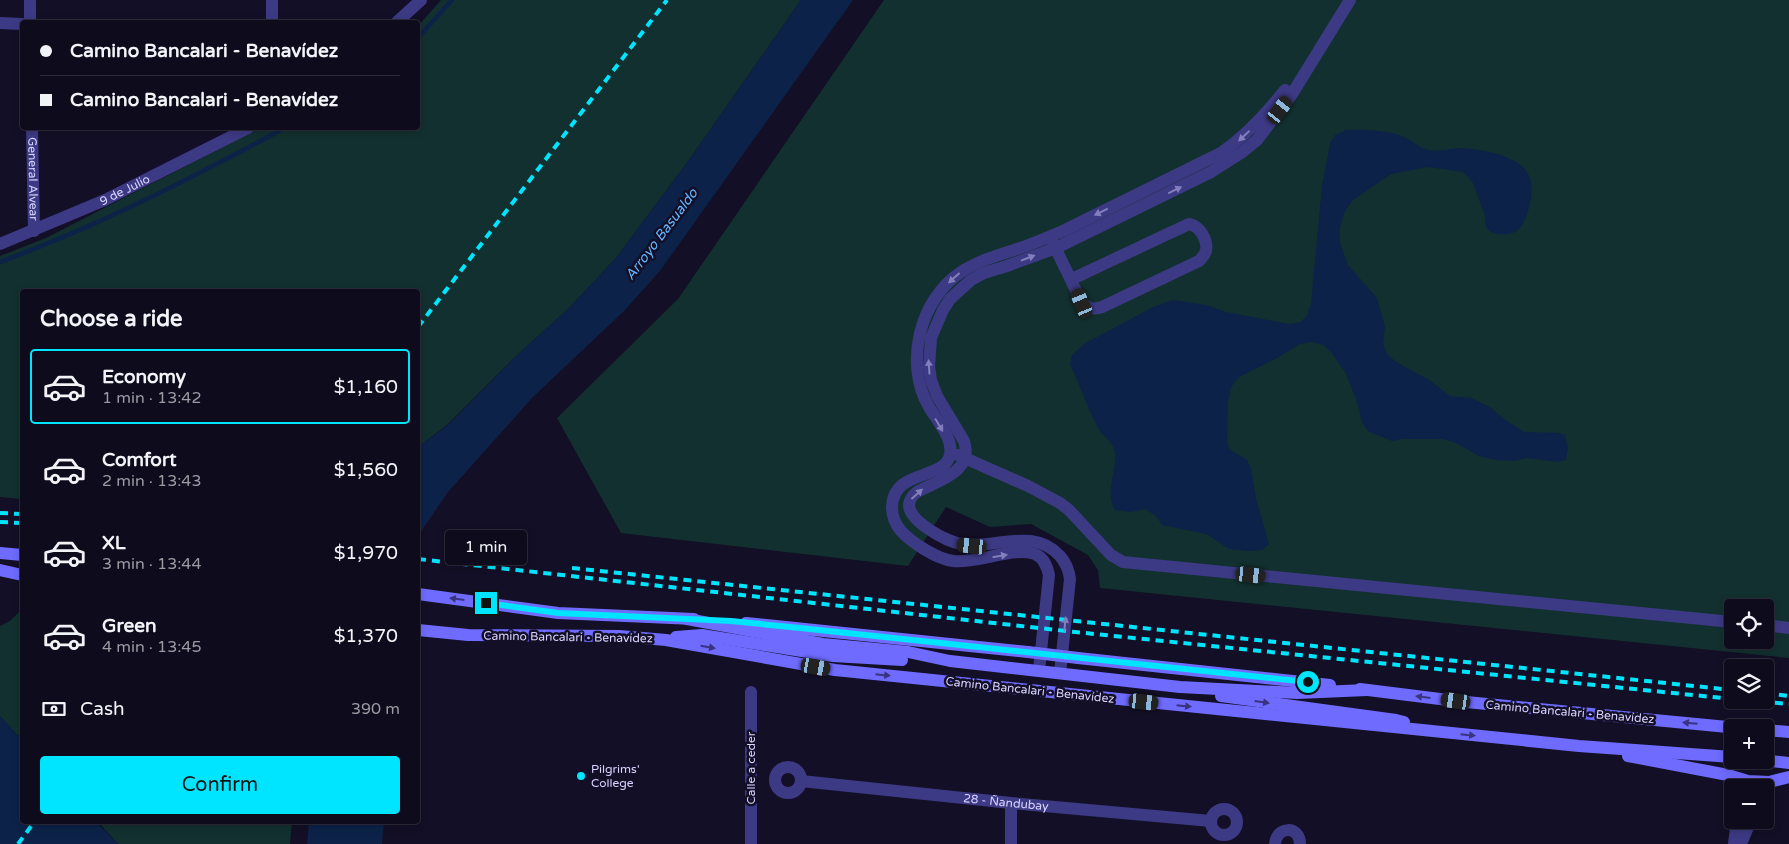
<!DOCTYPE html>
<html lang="en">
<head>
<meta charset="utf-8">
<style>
  body { margin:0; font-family:"Varela Round",sans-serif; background:#171425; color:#f1f3f6; height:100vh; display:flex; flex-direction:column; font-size:19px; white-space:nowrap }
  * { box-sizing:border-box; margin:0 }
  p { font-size:16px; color:#9b9ba3 }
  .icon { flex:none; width:28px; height:28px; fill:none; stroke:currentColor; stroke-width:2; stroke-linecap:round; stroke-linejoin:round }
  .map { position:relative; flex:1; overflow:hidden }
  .details { position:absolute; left:20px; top:289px; width:400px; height:535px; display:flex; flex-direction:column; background:#0e0b1c; border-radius:5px; box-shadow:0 2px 8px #0003,0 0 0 1px #2e2b3b }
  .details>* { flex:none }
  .top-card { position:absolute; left:20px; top:20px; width:400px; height:110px; border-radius:5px; box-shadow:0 2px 8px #0003,0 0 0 1px #2e2b3b; display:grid; align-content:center; height:110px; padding:0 20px; background:#0e0b1c }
  .controls { position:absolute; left:1724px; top:599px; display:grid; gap:10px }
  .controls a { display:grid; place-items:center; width:50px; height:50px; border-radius:5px; background:#0e0b1c; box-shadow:0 2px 8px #0003,0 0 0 1px #2e2b3b; font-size:25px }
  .end { position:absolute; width:22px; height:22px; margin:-11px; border:6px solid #00e5ff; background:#111; box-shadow:0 0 0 2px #111 }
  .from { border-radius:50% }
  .bubble { position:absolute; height:35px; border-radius:5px; background:#0e0b1c; box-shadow:0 2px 8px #0003,0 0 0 1px #2e2b3b; font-size:16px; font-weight:600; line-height:35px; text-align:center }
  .car { position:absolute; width:15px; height:30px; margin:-15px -8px; border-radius:6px; box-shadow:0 0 4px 1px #0007; background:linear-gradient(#222 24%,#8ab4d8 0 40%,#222 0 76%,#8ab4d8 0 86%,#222 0) }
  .top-card b { display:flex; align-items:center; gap:18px; height:48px; font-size:19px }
  .top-card b+b { border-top:1px solid #2e2b3b }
  .top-card i { width:12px; height:12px; background:#f1f3f6 }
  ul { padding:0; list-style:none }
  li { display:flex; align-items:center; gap:15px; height:75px; margin:0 10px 8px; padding:0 10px; border:2px solid transparent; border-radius:5px }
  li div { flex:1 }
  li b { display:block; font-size:19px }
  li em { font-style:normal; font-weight:600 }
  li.on { border-color:#00e5ff }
  li>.icon { width:45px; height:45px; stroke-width:1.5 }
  h2 { padding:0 20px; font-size:22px; line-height:60px }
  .pay { display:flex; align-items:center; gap:12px; height:55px; padding:0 20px; font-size:19px }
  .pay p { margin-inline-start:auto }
  .action { display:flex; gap:10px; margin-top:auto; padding:10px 20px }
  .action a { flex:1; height:58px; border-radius:5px; background:#00e5ff; color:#111; font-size:20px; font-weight:600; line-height:58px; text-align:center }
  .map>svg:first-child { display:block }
  .green { fill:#12302f; fill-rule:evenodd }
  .water { fill:#0c2248 }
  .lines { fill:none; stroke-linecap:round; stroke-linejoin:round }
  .stream { stroke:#0c2248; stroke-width:4.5 }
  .street { stroke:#3d3a85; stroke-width:12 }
  .secondary { stroke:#6f6bff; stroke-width:12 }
  .rail { stroke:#00e5ff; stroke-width:4; stroke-dasharray:8 6; stroke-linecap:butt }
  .secondary-bridge { stroke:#6f6bff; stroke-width:12 }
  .oneway { fill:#837fbc }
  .oneway2 { fill:#38347d }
  .route { stroke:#00e5ff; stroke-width:6 }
  .poi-dot { fill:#00e5ff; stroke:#130f26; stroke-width:2 }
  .labels { text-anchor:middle; stroke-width:5; stroke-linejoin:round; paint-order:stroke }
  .street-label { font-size:12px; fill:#d9d4ff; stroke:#130f26 }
  .poi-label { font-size:12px; fill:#d9d4ff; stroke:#130f26; text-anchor:start }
  .water-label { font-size:14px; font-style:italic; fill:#62b6ff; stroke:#130f26 }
</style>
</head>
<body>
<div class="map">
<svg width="1789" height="844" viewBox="0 0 1789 844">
  <rect width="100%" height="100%" fill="#130f26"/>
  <g class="green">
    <polygon points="441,0 801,0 689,160 616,258 569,308 513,359 447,425 418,447 418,291 22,291 22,499 0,497 0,256 46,238 260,128 418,128 418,26"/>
    <path d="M 884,0 L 1789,0 L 1789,658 L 1100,588 L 1098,570 L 1088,555 L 1031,524 L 990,527 L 946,507 L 908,566 L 621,533 L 557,418 L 678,299 ZM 1732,608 L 1765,608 L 1765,640 L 1732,640 Z"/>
    <polygon points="21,610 22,610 22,736 17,735 0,716 0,626 10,621"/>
    <polygon points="97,821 292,821 290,844 118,844"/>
  </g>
  <g class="water">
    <polygon points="801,0 853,0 660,271 624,311 533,397 448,492 418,536 418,447 448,425 513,359 569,308 616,258 689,160"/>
    <path d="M 1346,130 C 1364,129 1385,130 1402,136 C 1412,139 1418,148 1429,150 C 1440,152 1452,148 1463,148 C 1483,150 1518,155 1528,174 C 1536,187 1529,216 1520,228 C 1515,235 1499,236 1491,232 C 1489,231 1488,229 1486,227 L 1485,216 L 1473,183 L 1463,172 L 1428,167 L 1391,174 L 1353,200 L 1345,211 L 1340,227 L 1340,243 L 1348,265 L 1377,298 L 1385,327 L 1383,344 L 1387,354 L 1396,362 L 1431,381 L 1450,396 L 1471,398 L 1490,407 L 1507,421 L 1524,432 L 1559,433 L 1565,435 L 1568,448 L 1566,460 L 1558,462 L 1527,458 L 1514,461 L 1496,460 L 1479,456 L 1456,443 L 1443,439 L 1403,439 L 1392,441 L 1377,435 L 1368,431 L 1362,422 L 1356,399 L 1346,374 L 1332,353 L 1323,345 L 1312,342 L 1300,344 L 1277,358 L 1239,377 L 1231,387 L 1228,402 L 1227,440 L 1229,449 L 1247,460 L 1251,468 L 1256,498 L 1269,544 L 1262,550 L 1248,551 L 1229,549 L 1206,534 L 1162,525 L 1157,517 L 1146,509 L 1130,512 L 1115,510 C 1104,494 1117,471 1115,453 C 1114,443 1103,436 1098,428 C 1087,407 1080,385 1070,364 L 1072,355 L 1084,344 L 1153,307 L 1173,300 L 1206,305 L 1226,312 L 1289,324 L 1301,322 L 1307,315 L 1311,304 L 1322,185 L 1330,143 L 1335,135 Z"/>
    <polygon points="0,716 17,735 22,736 22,821 95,821 118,844 0,844"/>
    <polygon points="309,821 384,821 382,844 307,844"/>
  </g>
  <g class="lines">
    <g class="stream">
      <polyline points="418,38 452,0"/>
      <path d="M 0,262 C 68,237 135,206 199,173 C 228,158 256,144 284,128"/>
    </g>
    <g class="street">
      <polyline points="272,0 272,22"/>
      <polyline points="30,22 30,0"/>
      <polyline points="397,22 421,0"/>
      <polyline points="0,23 22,24"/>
      <path id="s1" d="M 32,128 L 34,231"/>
      <path d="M 1052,241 L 1082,303 C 1089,308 1093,310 1102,307 L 1199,261 C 1202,258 1205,254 1206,251 C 1208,240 1200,226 1189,224 L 1072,279"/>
      <path id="s2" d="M 0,244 L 105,200 L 248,128"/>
      <polyline points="958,455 1028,486 1060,503 1069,510 1111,555 1123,562 1732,622"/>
      <polyline points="1765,625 1789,628"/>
      <path d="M 1039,670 L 1049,575 C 1047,566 1044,558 1035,554 C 1015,546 977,564 953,561 C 937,559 912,543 901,531 C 895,524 892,516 892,507 C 893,470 940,480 949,458 C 956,441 937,421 929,407 C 904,364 919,300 961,272 C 978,261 998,255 1017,249 C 1033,244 1048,237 1063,231 L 1221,153 C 1247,135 1266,114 1285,90"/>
      <path d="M 1060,673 L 1070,579 C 1069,570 1066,563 1060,556 C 1033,526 994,550 961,544 C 947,542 908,521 909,504 C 910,499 913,495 917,492 C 939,480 974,472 964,441 L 937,396 L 931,380 L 929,367 L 931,338 L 943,310 L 950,299 L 971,280 L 984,273 L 1007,266 L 1056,248 L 1211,172 L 1241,153 L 1257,140 L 1292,94 L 1350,0"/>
      <polyline points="751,692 751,844"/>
      <circle cx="788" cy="780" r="13"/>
      <polyline points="1728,775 1735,788"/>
      <path id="s3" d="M 801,781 L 1011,803 L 1211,821"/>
      <circle cx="1224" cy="822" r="13"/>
      <polyline points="1011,844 1011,803"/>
      <path d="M 1275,844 C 1276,826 1300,825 1300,844"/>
      <polyline points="1734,844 1737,820"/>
      <polyline points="1741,844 1751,820"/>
    </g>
    <g class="secondary">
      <polyline points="0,553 22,555"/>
      <polyline points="0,570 22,575"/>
      <polyline points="418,594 558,613 694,619"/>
      <polyline points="687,619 823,644 908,652 950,661 1180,687 1297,693 1367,690"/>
      <polyline points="746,623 1028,652"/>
      <polyline points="418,630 468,635 619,636 666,640 835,670 1579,746 1732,757"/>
      <polyline points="676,637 702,635 833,656 902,660"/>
      <polyline points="1078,658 1330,685"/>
      <polyline points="1360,689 1456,701 1738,728"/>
      <polyline points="1221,696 1396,720 1404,722"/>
      <polyline points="1765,730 1789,732"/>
      <polyline points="1628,756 1728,775 1748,781 1769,782 1789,777"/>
      <polyline points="1761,760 1789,763"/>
    </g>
    <g class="rail">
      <polyline points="418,327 667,0"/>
      <polyline points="0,513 22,514"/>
      <polyline points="0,522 22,523"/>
      <polyline points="418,559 1075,632 1732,699"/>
      <polyline points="572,568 1732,690"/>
      <polyline points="1765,693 1789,696"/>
      <polyline points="1747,700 1789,704"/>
      <polyline points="18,844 35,821"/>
    </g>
    <polyline class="secondary-bridge" points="1028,652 1078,658"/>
  </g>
  <defs><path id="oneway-solid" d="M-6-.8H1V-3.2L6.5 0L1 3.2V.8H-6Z" transform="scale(1.25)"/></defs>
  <g class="oneway">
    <use href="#oneway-solid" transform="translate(1244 136) rotate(137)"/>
    <use href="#oneway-solid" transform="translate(1175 190) rotate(-26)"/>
    <use href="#oneway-solid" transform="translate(1101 212) rotate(154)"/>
    <use href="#oneway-solid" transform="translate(1028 258) rotate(-21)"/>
    <use href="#oneway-solid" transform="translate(954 278) rotate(138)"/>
    <use href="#oneway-solid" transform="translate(929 367) rotate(-94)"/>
    <use href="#oneway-solid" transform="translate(939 425) rotate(59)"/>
    <use href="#oneway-solid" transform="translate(917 494) rotate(-42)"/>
    <use href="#oneway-solid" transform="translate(1000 556) rotate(-10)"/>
    <use href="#oneway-solid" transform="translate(1065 624) rotate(-84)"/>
  </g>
  <g class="oneway2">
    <use href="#oneway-solid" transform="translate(457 599) rotate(-173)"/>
    <use href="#oneway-solid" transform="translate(708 647) rotate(10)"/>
    <use href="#oneway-solid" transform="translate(883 675) rotate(6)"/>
    <use href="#oneway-solid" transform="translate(1423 697) rotate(-173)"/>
    <use href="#oneway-solid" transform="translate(1262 702) rotate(8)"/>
    <use href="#oneway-solid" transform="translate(1184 706) rotate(6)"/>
    <use href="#oneway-solid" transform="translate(1690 723) rotate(-175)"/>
    <use href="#oneway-solid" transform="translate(1468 735) rotate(6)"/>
  </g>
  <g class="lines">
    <polyline class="route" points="486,603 558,613 731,621 800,628 1308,682"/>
  </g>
  <circle class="poi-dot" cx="581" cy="776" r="5"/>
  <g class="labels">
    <g class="street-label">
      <text dy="4" stroke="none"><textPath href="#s1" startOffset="51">General Alvear</textPath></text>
      <text dy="4" stroke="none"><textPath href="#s2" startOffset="136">9 de Julio</textPath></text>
      <text transform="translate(568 637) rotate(1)" y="4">Camino Bancalari - Benavídez</text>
      <text transform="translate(1030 690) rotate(6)" y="4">Camino Bancalari - Benavídez</text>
      <text transform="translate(1570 712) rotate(5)" y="4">Camino Bancalari - Benavídez</text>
      <text transform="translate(751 768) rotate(-90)" y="4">Calle a ceder</text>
      <text dy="4" stroke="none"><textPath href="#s3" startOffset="206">28 - Ñandubay</textPath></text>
    </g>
    <g class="poi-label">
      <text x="591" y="773">Pilgrims'<tspan x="591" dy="14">College</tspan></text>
    </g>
    <g class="water-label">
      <text transform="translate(661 234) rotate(-53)" y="5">Arroyo Basualdo</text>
    </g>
  </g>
</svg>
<div class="controls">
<a><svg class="icon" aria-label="locate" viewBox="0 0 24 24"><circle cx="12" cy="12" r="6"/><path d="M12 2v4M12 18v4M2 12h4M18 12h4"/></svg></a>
<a><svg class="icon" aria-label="layers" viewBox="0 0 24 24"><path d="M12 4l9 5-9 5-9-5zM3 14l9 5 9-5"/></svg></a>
<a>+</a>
<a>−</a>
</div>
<i class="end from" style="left:1308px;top:682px"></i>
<i class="end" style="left:486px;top:603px"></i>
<div class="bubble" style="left:445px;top:530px;width:82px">1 min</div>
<i class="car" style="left:1280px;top:110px;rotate:37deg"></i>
<i class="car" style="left:1082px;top:303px;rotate:337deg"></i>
<i class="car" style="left:972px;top:546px;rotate:276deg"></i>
<i class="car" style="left:1251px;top:575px;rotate:96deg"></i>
<i class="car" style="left:816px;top:667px;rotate:100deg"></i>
<i class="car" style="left:1456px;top:701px;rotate:278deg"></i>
<i class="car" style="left:1144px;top:702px;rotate:96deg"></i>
<div class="top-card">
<b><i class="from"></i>Camino Bancalari - Benavídez</b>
<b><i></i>Camino Bancalari - Benavídez</b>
</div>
<section class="details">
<h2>Choose a ride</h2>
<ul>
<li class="on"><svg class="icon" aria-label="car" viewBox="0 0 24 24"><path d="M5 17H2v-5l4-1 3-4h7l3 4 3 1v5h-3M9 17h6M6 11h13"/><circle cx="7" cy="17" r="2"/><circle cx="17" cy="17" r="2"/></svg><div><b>Economy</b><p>1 min · 13:42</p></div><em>$1,160</em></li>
<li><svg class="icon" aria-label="car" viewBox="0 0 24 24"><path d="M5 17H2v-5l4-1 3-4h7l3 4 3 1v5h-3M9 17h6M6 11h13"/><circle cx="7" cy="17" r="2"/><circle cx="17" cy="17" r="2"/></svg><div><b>Comfort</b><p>2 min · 13:43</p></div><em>$1,560</em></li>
<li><svg class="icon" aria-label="car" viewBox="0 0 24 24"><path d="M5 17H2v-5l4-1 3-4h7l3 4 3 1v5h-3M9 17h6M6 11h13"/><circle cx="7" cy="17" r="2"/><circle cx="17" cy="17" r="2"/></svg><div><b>XL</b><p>3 min · 13:44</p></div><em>$1,970</em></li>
<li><svg class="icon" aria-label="car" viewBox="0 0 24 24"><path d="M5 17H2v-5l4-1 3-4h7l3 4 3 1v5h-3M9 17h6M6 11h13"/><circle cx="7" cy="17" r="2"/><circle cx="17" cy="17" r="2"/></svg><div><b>Green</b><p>4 min · 13:45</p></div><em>$1,370</em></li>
</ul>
<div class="pay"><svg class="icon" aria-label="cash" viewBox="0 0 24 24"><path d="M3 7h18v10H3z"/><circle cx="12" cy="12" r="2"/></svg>Cash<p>390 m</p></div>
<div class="action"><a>Confirm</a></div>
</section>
</div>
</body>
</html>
